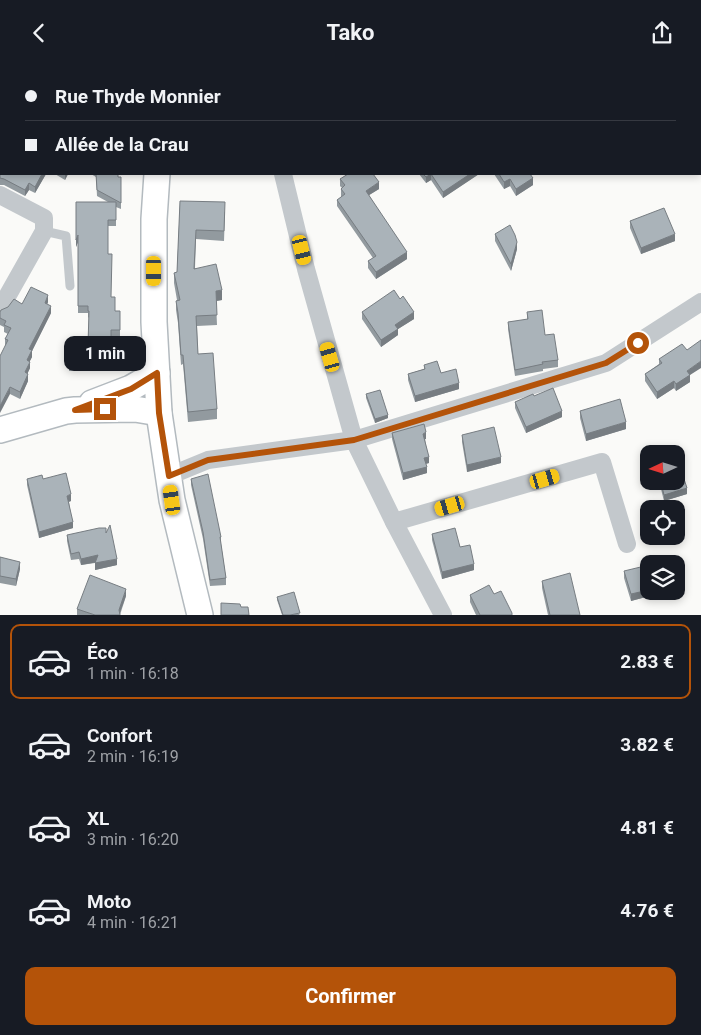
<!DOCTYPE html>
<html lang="fr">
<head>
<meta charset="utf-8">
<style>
  body { margin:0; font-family:Roboto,sans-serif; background:#20242c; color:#f1f3f6; height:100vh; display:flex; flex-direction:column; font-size:19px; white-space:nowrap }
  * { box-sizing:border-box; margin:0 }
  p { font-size:16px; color:#9ea1a6 }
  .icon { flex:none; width:28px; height:28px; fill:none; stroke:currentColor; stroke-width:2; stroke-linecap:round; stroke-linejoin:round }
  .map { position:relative; height:550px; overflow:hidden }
  .side { display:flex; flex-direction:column; background:#171b24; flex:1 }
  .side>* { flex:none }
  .top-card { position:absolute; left:0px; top:0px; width:701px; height:110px; box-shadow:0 2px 8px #0003; display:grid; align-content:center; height:110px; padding:0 25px; background:#171b24 }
  .needle { width:32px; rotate:266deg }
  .controls { position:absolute; left:640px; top:380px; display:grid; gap:10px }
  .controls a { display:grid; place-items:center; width:45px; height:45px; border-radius:10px; background:#171b24; box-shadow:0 2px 8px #0003; font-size:25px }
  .end { position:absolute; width:22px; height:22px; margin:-11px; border:6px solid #b45309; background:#fff; box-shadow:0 0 0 2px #fff }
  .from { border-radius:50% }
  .bubble { position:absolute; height:35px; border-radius:10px; background:#171b24; box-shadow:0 2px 8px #0003; font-size:16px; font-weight:700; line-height:35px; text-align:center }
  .car { position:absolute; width:15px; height:30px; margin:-15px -8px; border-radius:6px; box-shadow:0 0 4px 1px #0007; background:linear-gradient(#f5c518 24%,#345 0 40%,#f5c518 0 76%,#345 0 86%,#f5c518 0) }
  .top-card b { display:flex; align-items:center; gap:18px; height:48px; font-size:19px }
  .top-card b+b { border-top:1px solid #363941 }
  .top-card i { width:12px; height:12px; background:#f1f3f6 }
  ul { padding:9px 0 0; list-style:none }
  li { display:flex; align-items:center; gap:15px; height:75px; margin:0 10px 8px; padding:0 15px; border:2px solid transparent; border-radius:10px }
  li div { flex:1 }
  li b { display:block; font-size:19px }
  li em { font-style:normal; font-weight:700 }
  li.active { border-color:#b45309 }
  li>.icon { width:45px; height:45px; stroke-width:1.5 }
  .primary-button { display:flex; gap:10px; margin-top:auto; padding:10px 25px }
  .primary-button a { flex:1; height:58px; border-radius:10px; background:#b45309; color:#fff; font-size:20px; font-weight:700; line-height:58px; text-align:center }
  header { display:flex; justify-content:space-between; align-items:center; height:65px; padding:0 25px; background:#171b24; font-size:22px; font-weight:700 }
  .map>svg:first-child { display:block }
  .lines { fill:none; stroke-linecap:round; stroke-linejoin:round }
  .secondary-casing { stroke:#b3babf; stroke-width:28 }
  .lane { stroke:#c3c8cc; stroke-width:9 }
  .street { stroke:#c3c8cc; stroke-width:18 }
  .secondary { stroke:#fff; stroke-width:25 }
  .wall { fill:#929a9f }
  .shaded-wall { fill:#777d82 }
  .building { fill:#aab3b9; stroke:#777d82 }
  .route { stroke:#b45309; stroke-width:6 }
</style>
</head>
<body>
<header><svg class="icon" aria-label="back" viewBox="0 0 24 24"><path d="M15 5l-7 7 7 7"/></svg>Tako<svg class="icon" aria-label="share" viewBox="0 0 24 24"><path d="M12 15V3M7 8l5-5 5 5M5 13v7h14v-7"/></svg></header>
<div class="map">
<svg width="701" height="550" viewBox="0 0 701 550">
  <rect width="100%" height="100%" fill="#fafaf8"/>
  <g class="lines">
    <g class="secondary-casing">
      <g id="secondary">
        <polyline points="165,1 165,0"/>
        <polyline points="157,109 154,154 154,257 159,348 172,435 200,550"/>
        <polyline points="92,338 131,323 157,308"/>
        <polyline points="0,365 66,346 75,345 135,344 159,348"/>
      </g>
    </g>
    <polyline class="lane" points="44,166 66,171 70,221"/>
    <g class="street">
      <polyline points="283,109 306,204 354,375 606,298 701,237"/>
      <polyline points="0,130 44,153 44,166 4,237 0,241"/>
      <polyline points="169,411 208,395 354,375 394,457 443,550"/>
      <polyline points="394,457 602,397 627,479"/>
    </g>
    <use href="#secondary" class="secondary"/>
  </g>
  <g class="wall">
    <polygon points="0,49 46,109 35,128 29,125 25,131 4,120 0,120"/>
    <polygon points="55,109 68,109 65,115"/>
    <polygon points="91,109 118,109 118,112 121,112 121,144 116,142 116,161 108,161 108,189 111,232 115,246 120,246 120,271 111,271 111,296 101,296 101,306 69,306 69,281 88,280 89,252 88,253 88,248 78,248 78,177 76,182 76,137 108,137 97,131 96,112"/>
    <polygon points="419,109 479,109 443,133 431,115 426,118"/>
    <polygon points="494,109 530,109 533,120 516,131 510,121 504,124"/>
    <polygon points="340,114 379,124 369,130 407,194 376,214 368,203 368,196 373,193 337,141 337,135 341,132 341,124 342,123 340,121"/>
    <polygon points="180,136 225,147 224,176 196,174 195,203 222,235 216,236 217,260 197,261 198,289 217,344 217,354 188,357 183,299 181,300 178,258 176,245 176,236 177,235 174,218 174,208 177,207"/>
    <polygon points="630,156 675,176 641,189 630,163"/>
    <polygon points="495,169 517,184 511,206 495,176"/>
    <polygon points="400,234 414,254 398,264 398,270 381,282 362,254 362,247"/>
    <polygon points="48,237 47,239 51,248 32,286 32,292 29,297 30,303 27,309 28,316 20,334 10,329 5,280 5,274 8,269 4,267 4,262 0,260 0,247 22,239"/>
    <polygon points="527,247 545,270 558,295 558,302 543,304 543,306 515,311 508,264 508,257 527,255"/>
    <polygon points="659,294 690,310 690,317 676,326 674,323 657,334 645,316 645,309 659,299"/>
    <polygon points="424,300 441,308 459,324 415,337 408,315 408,309 424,304"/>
    <polygon points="366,329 388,353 375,358 366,333"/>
    <polygon points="534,331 562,352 526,368 515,343 515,337"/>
    <polygon points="580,346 626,364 586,376 580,353"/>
    <polygon points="392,368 426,374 425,374 429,398 426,399 427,408 403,415 392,374"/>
    <polygon points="462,370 501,398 467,407 462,377"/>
    <polygon points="27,414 43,414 71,436 69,437 73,463 39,473 27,420"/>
    <polygon points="191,414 221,472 221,479 226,513 226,520 210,521 203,474 191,420"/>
    <polygon points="655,416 676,416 687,429 664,436 661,424 658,425"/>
    <polygon points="432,469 460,482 474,505 442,514 432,475"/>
    <polygon points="67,470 117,500 95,505 95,498 81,500 79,494 71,495 67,476"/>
    <polygon points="0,492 20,504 16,521 0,518"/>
    <polygon points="624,506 649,526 668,526 631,536 624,513"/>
    <polygon points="542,516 580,550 548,550 542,523"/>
    <polygon points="494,529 512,550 476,550 470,537 470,530"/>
    <polygon points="126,531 120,550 77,550 77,544"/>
    <polygon points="277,532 300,550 282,550 277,535"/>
  </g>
  <g class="shaded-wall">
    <polygon points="42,109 46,109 35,128 35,122"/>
    <polygon points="65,109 68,109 65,115"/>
    <polygon points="431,109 431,115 426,118 426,112"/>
    <polygon points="470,109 479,109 443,133 443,127"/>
    <polygon points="533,113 533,120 516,131 516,124"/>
    <polygon points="510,114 510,121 504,124 504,117"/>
    <polygon points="379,117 379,124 366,132 366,126"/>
    <polygon points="29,118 29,125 25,131 25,125"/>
    <polygon points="675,169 675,176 641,189 641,183"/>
    <polygon points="78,170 78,177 76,182 76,175"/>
    <polygon points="517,177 517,184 511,206 511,199"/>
    <polygon points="407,187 407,194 376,214 376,207"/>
    <polygon points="222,225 222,235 216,236 216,226"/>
    <polygon points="48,230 48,237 45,245 45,238"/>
    <polygon points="51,241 51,248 32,286 32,292 27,302 27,295 29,284"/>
    <polygon points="414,247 414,254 398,264 398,270 381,282 381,275 395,260"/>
    <polygon points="701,296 701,303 690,310 690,317 676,326 676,319 687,306"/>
    <polygon points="30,297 30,303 25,314 25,307"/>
    <polygon points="28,309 28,316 20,334 20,327"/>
    <polygon points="674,316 674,323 657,334 657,327"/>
    <polygon points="459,318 459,324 415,337 415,331"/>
    <polygon points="10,322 10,329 0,348 0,341"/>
    <polygon points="562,346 562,352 526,368 526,362"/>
    <polygon points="388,350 388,353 375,358 375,354"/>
    <polygon points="626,357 626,364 586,376 586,369"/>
    <polygon points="426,367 426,374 423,375 423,369"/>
    <polygon points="429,392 429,398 424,399 424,393"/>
    <polygon points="501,392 501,398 467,407 467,400"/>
    <polygon points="427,402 427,408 403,415 403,408"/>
    <polygon points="661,418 661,424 658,425 658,419"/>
    <polygon points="687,423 687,429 664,436 664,430"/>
    <polygon points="71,429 71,436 67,437 67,431"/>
    <polygon points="73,457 73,463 39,473 39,467"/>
    <polygon points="98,490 98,497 81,500 81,494"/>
    <polygon points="117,494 117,500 95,505 95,498"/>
    <polygon points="20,497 20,504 16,521 16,514"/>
    <polygon points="474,499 474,505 442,514 442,507"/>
    <polygon points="126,524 126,531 119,550 119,545"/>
    <polygon points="649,525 649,526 668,526 631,536 631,529"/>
  </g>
  <g class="building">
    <polygon points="0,0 23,0 25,1 1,1 1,17 0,16"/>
    <polygon points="79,0 115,0 114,1 78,1"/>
    <polygon points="314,0 331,0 332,1 315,1"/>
    <polygon points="1,46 1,109 42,109 35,122 29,118 25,125 4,114 0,113 0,49"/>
    <polygon points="96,109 118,109 118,112 121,112 121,138 97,125"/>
    <polygon points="348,109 373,109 379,117 366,126 407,187 376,207 368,196 376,191 337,135 345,129 341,124 345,120 340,114"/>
    <polygon points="423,109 431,109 426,112"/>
    <polygon points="431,109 470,109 443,127"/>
    <polygon points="499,109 530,109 533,113 516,124 510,114 504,117"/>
    <polygon points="180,136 225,137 224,166 196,165 194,204 216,199 222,225 216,226 217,250 196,251 198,289 213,288 217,344 188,347 183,290 181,290 178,248 176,236 180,235 174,208 177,207"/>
    <polygon points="76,137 116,137 116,155 108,155 108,189 112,189 111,232 115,232 115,246 120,246 120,265 111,265 111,289 101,289 101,299 69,299 69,281 88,280 89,246 88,246 88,241 78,241 78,170 76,175"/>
    <polygon points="664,143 675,169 641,183 630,156"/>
    <polygon points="510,160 515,170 517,177 511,199 495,169"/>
    <polygon points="31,222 48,230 45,238 51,241 29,284 32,285 27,295 30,297 25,307 28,309 20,327 10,322 0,341 0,291 8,275 5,274 11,263 4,260 6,256 0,253 0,247 1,245 8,242 14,234 22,239"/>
    <polygon points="394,225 400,234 403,231 414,247 395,260 398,264 381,275 362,247"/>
    <polygon points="542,245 545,270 554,269 558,295 542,297 543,299 515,305 508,257 528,254 527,247"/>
    <polygon points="701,275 701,296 687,306 690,310 676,319 674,316 657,327 645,309 662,298 659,294 682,279 687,285"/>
    <polygon points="437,296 441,308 456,304 459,318 415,331 408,309 425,304 424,300"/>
    <polygon points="553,323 562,346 526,362 515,337 533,329 534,331"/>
    <polygon points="380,325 388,350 375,354 366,329"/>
    <polygon points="620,334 626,357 586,369 580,346"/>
    <polygon points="424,359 426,367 423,369 429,392 424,393 427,402 403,408 392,368"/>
    <polygon points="494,362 501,392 467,400 462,370"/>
    <polygon points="676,404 683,411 687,423 664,430 661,418 658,419 657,416 676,416"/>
    <polygon points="66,408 71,429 67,431 73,457 39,467 27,414 42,410 43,414"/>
    <polygon points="208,409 221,472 220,472 226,513 210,515 203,467 191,414"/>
    <polygon points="110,460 117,494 95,498 98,490 81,494 79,487 71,489 67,470 99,463 106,463 106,468"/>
    <polygon points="455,463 460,482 470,480 474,499 442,507 432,469"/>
    <polygon points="0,492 20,497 16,514 0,511"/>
    <polygon points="670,495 671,499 654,499"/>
    <polygon points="649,500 649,525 631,529 624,506"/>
    <polygon points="570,508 580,550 550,550 542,516"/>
    <polygon points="90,510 126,524 119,545 120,550 95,550 77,544"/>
    <polygon points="489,520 494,529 501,526 512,548 512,550 480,550 470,530"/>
    <polygon points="294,527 300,548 290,550 283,550 277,532"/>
    <polygon points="221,538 240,539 241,542 248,542 249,550 221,550"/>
  </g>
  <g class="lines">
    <polyline class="route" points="105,344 75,345 131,324 157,308 159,348 169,411 208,395 354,375 606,298 638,278"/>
  </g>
</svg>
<div class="controls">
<a><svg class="needle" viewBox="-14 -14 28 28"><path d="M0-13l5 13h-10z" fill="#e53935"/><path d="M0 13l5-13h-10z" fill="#9ea1a6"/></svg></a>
<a><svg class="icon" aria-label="locate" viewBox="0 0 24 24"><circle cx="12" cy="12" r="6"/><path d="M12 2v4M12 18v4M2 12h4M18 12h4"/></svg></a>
<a><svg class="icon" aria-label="layers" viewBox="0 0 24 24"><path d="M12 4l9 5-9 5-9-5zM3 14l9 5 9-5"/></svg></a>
</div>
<i class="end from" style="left:638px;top:278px"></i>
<i class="end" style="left:105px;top:344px"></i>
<div class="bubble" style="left:64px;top:271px;width:82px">1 min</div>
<i class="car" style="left:302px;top:185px;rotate:166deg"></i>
<i class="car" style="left:154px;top:206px;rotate:180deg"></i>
<i class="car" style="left:330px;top:292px;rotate:344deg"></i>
<i class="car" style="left:545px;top:414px;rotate:74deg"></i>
<i class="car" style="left:172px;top:435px;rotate:352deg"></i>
<i class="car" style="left:450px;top:441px;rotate:254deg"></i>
<div class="top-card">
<b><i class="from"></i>Rue Thyde Monnier</b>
<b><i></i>Allée de la Crau</b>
</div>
</div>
<section class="side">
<ul>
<li class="active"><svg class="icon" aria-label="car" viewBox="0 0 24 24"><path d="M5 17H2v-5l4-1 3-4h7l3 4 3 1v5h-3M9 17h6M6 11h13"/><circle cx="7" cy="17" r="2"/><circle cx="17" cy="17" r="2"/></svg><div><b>Éco</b><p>1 min · 16:18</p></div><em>2.83 €</em></li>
<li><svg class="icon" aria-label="car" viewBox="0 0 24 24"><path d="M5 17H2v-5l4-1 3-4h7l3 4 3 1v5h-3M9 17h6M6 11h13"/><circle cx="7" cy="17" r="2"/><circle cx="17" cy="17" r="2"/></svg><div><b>Confort</b><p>2 min · 16:19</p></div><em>3.82 €</em></li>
<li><svg class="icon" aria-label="car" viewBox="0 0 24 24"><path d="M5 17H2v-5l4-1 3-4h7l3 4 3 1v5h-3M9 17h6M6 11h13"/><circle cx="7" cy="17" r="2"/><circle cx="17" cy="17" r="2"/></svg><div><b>XL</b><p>3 min · 16:20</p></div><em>4.81 €</em></li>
<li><svg class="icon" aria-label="car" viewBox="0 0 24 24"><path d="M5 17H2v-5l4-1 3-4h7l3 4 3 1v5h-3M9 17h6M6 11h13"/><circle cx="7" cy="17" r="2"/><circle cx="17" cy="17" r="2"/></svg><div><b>Moto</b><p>4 min · 16:21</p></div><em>4.76 €</em></li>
</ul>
<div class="primary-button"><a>Confirmer</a></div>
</section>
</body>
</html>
